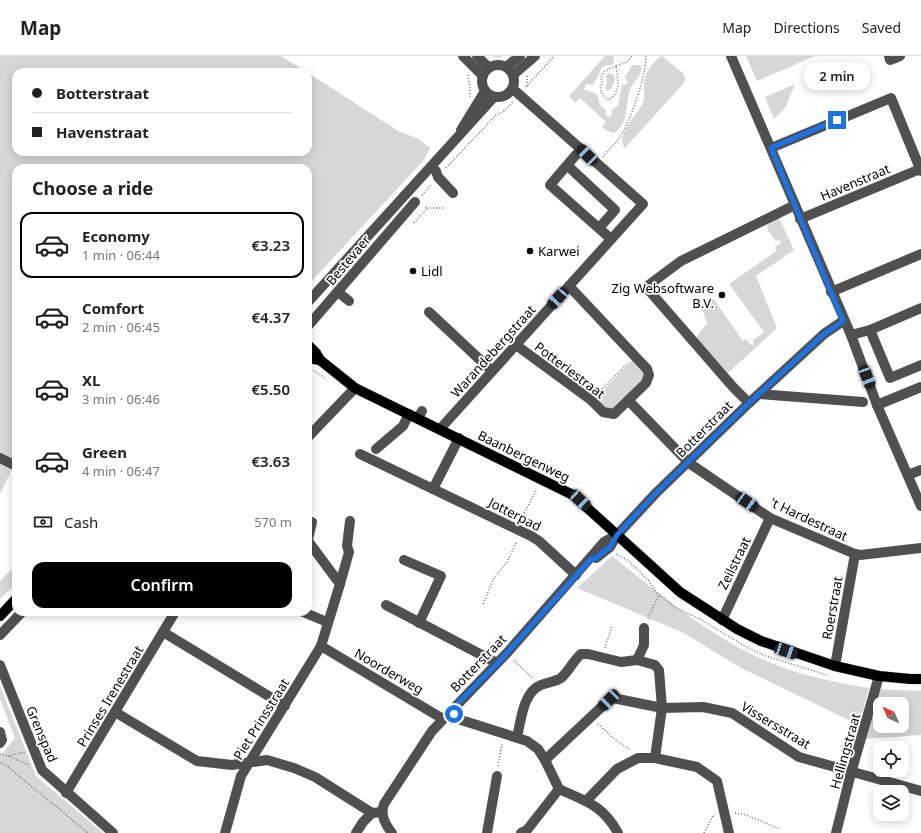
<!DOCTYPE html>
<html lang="en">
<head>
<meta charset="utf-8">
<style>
  body { margin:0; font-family:"Noto Sans",sans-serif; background:#f2f2f2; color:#222; height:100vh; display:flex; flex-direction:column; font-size:15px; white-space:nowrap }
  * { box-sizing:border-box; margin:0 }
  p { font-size:13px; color:#767676 }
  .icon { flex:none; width:22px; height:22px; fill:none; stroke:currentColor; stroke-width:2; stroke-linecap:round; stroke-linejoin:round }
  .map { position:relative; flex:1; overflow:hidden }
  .drawer { position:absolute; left:12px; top:108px; width:300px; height:452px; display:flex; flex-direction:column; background:#fff; border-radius:12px; box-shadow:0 2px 10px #0003 }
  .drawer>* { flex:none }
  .banner { position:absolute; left:12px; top:12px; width:300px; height:88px; border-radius:12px; box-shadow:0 2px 10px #0003; display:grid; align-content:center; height:88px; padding:0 20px; background:#fff }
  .needle { width:26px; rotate:315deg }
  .controls { position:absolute; left:873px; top:641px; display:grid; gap:8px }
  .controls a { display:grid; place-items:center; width:36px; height:36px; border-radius:8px; background:#fff; box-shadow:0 2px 10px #0003; font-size:20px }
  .end { position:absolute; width:18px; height:18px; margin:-9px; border:5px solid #1a73e8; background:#fff; box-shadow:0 0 0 2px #fff }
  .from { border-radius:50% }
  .bubble { position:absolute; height:28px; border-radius:12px; background:#fff; box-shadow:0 2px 10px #0003; font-size:13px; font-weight:600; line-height:28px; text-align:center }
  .car { position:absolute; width:12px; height:24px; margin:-12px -6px; border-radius:5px; box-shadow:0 0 3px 1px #0007; background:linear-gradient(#222 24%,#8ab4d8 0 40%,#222 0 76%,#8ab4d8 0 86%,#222 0) }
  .banner b { display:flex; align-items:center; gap:14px; height:38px; font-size:15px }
  .banner b+b { border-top:1px solid #e0e0e0 }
  .banner i { width:10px; height:10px; background:#222 }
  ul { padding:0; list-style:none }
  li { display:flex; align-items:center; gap:12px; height:66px; margin:0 8px 6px; padding:0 12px; border:2px solid transparent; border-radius:12px }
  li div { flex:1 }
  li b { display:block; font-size:15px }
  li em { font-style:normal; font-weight:600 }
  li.active { border-color:#000 }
  li>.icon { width:36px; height:36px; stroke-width:1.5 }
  h2 { padding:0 20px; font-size:18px; line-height:48px }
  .pay { display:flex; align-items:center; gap:10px; height:44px; padding:0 20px; font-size:15px }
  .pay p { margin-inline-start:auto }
  .cta { display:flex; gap:8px; margin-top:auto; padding:8px 20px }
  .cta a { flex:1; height:46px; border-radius:12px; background:#000; color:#fff; font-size:16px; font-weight:600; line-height:46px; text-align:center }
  header { display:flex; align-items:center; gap:24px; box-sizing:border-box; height:56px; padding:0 20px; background:#fff; border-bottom:1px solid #e0e0e0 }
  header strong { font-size:19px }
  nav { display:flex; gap:22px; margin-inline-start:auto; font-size:14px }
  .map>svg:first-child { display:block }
  .green { fill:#d7d7d7; fill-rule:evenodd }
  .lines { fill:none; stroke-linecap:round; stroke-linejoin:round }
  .major-casing { stroke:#dbdbdb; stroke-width:11 }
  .path { stroke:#727272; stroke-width:1.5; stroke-dasharray:1 2; stroke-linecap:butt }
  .minor { stroke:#505050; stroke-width:10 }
  .major { stroke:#000; stroke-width:10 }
  .route { stroke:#1a73e8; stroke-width:5 }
  .poi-dot { fill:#000; stroke:#fff; stroke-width:1.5 }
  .labels { text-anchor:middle; stroke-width:3.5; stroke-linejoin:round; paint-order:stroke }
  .street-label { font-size:13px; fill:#000; stroke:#fff }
  .poi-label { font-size:13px; fill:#000; stroke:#fff; text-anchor:start }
</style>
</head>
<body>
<header>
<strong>Map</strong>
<nav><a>Map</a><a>Directions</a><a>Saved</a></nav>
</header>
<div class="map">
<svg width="921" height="777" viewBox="0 0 921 777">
  <rect width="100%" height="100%" fill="#fff"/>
  <g class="green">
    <polygon points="0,0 281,0 306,16 16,16 16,96 308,96 308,17 400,76 417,82 430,92 424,104 308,229 308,112 16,112 16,404 3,398 0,403"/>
    <path d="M 605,0 L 614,0 L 614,6 L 611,9 L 603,10 L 593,29 L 586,28 L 584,34 C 609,39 591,45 606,54 L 606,60 L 611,61 L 612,54 L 618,49 L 622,29 L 628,28 L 625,21 L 632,9 L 638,9 L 642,11 C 641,20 636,23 632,30 C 623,45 632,65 614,77 L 607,75 L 602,71 L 606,66 L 580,42 L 575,47 L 569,40 Z"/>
    <path d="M 662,0 L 684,18 L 685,23 L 683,28 L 625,92 C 614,78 639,58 643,46 C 645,41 644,36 644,31 C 643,20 652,5 662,0 Z"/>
    <polygon points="746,0 815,0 757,25"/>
    <polygon points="609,17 614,19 615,24 611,33 607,35 605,31 607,28 606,19"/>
    <polygon points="795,28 785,52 774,63 765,41"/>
    <polygon points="779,162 794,194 756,220 777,272 728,317 696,282 707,267 702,253 710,248 709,245 713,242 743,285 746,283 751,289 753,289 753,284 764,276 729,228 776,195 775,191 781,187 780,184 776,185 768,174 767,169"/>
    <polygon points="633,303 646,320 617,353 606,354 595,343"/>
    <polygon points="0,404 11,415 0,438"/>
    <path d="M 612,500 C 659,537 705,577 760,602 C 793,618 833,626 869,632 L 859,669 L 739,611 L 684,577 L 577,532 Z"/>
    <polygon points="16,509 16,528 0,543 0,525"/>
    <polygon points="0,630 36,720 103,777 0,777 0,700 15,682 0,643"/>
    <path d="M 880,633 L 921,635 L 921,679 L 865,683 ZM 880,648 L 902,648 L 902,670 L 880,670 Z"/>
  </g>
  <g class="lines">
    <g class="major-casing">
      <g id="major">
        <polyline points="308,289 316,297 320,304 355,332 573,439 680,536 737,573 761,585 835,610 879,620 910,623 921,623"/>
        <polyline points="308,302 320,304"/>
        <polyline points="0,560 16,543"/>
      </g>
    </g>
    <g class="path">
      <polyline points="494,0 502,0"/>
      <path d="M 616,10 L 605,15 L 601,21 L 602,28 L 600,33 L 604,41 L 609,44 C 621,37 618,22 616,10 L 627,6 L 632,0"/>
      <polyline points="468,19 470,31 470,41"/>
      <polyline points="527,30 527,20"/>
      <polyline points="526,31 554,0"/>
      <path d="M 603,101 C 607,95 613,90 617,85 C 630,68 646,21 646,0"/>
      <polyline points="446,112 496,59 504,55 513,46"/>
      <polyline points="422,139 432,128"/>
      <polyline points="427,152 444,152"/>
      <polyline points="414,167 427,152 424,149"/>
      <polyline points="311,313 326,323"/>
      <polyline points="598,337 628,307"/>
      <polyline points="520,465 537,433"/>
      <polyline points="616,498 629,505 649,525 656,536 676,552 700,563 743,589 763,599 827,619"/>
      <polyline points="483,548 494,522 507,506 517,485"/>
      <polyline points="648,563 659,539"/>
      <polyline points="605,592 612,570"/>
      <polyline points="514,604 533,623"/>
      <polyline points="598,668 618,686 631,694"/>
      <polyline points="0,698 8,700 25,696"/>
      <polyline points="8,700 29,709"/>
      <polyline points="0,707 7,710 88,777"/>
      <polyline points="498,710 502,688"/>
      <polyline points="735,757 746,759 780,773"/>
      <polyline points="704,777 714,758"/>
    </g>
    <g class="minor">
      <polyline points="463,0 483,20"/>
      <polyline points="477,0 489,12"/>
      <polyline points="731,0 851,279 877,349 921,450"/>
      <polyline points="889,0 890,4 900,0"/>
      <circle cx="498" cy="25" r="16"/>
      <polyline points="506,11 520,0"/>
      <polyline points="513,19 535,0"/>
      <polyline points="461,74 485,35"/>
      <polyline points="771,92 891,42 921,115"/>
      <polyline points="581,93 550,129 611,183"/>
      <polyline points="568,110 615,154 599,172"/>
      <polyline points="431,111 436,115 438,121 453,137"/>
      <polyline points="800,163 920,113"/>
      <polyline points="338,236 349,245"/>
      <polyline points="831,236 921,198"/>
      <polyline points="308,246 494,41"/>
      <polyline points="429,256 492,315"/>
      <polyline points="308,270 415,146"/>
      <polyline points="870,274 890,322 921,309"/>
      <polyline points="851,279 870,274 921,252"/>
      <polyline points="516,289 591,344 603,356 614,358 646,327 649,319 647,313 569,230"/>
      <polyline points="760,338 863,346"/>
      <polyline points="629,345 689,407 770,462 855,498 860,499 921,492"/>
      <polyline points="749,347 733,331 646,231 681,205 795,149"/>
      <polyline points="877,349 921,331"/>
      <polyline points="418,362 422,355"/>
      <polyline points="440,373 643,148 513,33"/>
      <polyline points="308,381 355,332"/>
      <polyline points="376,393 403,370 409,358"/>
      <polyline points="360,398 531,480 539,485 576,519"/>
      <polyline points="0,402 16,410"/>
      <polyline points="908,419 921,414"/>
      <polyline points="433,433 459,382"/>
      <polyline points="308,483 312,466"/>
      <polyline points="596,502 610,491 617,479 656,437 749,347 824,278 843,265"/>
      <polyline points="404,504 441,520 419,567"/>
      <polyline points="340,528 349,496 347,490 350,465"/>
      <polyline points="386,549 497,607"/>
      <polyline points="303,556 327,566"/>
      <polyline points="722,564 770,462"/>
      <polyline points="163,576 285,650"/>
      <polyline points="0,579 22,556"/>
      <polyline points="321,590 443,663"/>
      <polyline points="637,604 644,589 644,572"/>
      <polyline points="0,609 42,714 113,777"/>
      <polyline points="835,610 855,498"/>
      <path d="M 450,655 L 461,664 L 527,685 L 538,693 L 545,704 L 559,733 C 585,745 603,749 618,777"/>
      <polyline points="115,656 197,705 232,709 267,704 294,712 315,721 372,757 382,756"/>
      <polyline points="0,676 2,684 0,687"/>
      <path d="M 517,681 C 521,665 523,636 541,629 C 548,626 555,626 561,622 C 569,615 573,605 581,598 L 588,598 L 621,606 L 637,604 L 655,609 L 659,614 L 662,652 L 655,702"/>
      <polyline points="545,704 609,644 613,642 662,652 703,651 732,657 799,701 921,735"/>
      <polyline points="66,737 175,556"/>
      <polyline points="587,744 617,713 638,702 655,702 697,711 717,725 729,777"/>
      <polyline points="225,777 241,720 321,590 340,528 308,485"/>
      <polyline points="356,777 363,766 372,757"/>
      <path d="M 392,777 C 385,768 380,759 384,748 L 432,675 L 507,597 L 604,486 L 617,479"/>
      <polyline points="487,777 497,720"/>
      <polyline points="521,777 527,774 559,733"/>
      <polyline points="836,777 851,717 879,620"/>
    </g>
    <use href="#major" class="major"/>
  </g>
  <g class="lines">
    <polyline class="route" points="454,658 450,655 497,608 591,503 596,502 610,491 617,479 656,437 749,347 824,278 843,265 771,92 837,64"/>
  </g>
  <g class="poi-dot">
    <circle cx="530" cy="195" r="4"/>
    <circle cx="413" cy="215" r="4"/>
    <circle cx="722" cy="239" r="4"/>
  </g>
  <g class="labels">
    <g class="street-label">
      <text transform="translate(855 126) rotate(-23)" y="5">Havenstraat</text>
      <text transform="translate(348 204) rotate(-50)" y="5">Bestevaer</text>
      <text transform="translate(493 295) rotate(-48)" y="5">Warandebergstraat</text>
      <text transform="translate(570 314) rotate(37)" y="5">Potteriestraat</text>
      <text transform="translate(704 373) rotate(-45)" y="5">Botterstraat</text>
      <text transform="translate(524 400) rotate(26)" y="5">Baanbergenweg</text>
      <text transform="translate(515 458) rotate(27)" y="5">Jotterpad</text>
      <text transform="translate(809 463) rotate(25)" y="5">'t Hardestraat</text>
      <text transform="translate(734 507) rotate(-64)" y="5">Zeilstraat</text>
      <text transform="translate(832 552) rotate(-80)" y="5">Roerstraat</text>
      <text transform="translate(478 607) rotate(-46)" y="5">Botterstraat</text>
      <text transform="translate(389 615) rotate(30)" y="5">Noorderweg</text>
      <text transform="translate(110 640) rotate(-59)" y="5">Prinses Irenestraat</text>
      <text transform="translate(261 663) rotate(-58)" y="5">Piet Prinsstraat</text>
      <text transform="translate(776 669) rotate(31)" y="5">Vissersstraat</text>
      <text transform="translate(42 678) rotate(67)" y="5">Grenspad</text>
      <text transform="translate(845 695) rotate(-74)" y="5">Hellingstraat</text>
    </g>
    <g class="poi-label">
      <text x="538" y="200">Karwei</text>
      <text x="421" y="220">Lidl</text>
      <text x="714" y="237" text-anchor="end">Zig Websoftware<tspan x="714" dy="15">B.V.</tspan></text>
    </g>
  </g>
</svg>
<div class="controls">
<a><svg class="needle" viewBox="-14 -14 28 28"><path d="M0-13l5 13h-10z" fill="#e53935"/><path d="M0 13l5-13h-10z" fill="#767676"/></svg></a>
<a><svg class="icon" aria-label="locate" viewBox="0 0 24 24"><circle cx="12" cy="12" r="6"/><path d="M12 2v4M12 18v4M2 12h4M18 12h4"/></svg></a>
<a><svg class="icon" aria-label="layers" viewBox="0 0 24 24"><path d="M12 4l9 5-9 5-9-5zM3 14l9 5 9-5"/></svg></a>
</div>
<i class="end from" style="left:454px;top:658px"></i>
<i class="end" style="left:837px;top:64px"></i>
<div class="bubble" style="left:804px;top:6px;width:66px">2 min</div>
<i class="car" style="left:587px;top:99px;rotate:314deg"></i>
<i class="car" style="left:558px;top:242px;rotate:222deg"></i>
<i class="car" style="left:867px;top:321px;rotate:159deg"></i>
<i class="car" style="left:580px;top:444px;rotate:133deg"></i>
<i class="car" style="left:747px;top:446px;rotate:124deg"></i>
<i class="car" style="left:786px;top:595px;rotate:108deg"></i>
<i class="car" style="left:609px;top:644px;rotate:225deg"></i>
<div class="banner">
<b><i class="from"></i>Botterstraat</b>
<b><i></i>Havenstraat</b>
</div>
<section class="drawer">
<h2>Choose a ride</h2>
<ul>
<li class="active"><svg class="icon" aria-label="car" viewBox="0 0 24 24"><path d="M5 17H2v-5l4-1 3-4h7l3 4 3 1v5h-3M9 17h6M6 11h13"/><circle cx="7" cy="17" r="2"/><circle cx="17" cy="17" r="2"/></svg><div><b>Economy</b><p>1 min · 06:44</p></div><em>€3.23</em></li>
<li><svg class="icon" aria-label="car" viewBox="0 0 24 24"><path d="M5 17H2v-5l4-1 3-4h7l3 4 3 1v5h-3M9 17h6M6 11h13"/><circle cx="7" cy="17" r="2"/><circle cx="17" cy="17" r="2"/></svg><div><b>Comfort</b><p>2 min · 06:45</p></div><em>€4.37</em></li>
<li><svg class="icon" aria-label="car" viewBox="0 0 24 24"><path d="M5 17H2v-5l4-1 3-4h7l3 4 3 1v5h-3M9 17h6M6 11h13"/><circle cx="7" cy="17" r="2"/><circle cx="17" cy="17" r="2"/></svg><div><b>XL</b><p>3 min · 06:46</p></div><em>€5.50</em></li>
<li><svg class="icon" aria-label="car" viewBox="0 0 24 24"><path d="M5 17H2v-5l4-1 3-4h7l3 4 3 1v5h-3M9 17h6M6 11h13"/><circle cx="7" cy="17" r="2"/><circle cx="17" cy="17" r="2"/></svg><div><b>Green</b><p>4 min · 06:47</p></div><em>€3.63</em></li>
</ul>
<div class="pay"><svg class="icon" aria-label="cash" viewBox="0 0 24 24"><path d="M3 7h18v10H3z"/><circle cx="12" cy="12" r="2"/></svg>Cash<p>570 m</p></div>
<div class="cta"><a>Confirm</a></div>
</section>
</div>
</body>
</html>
